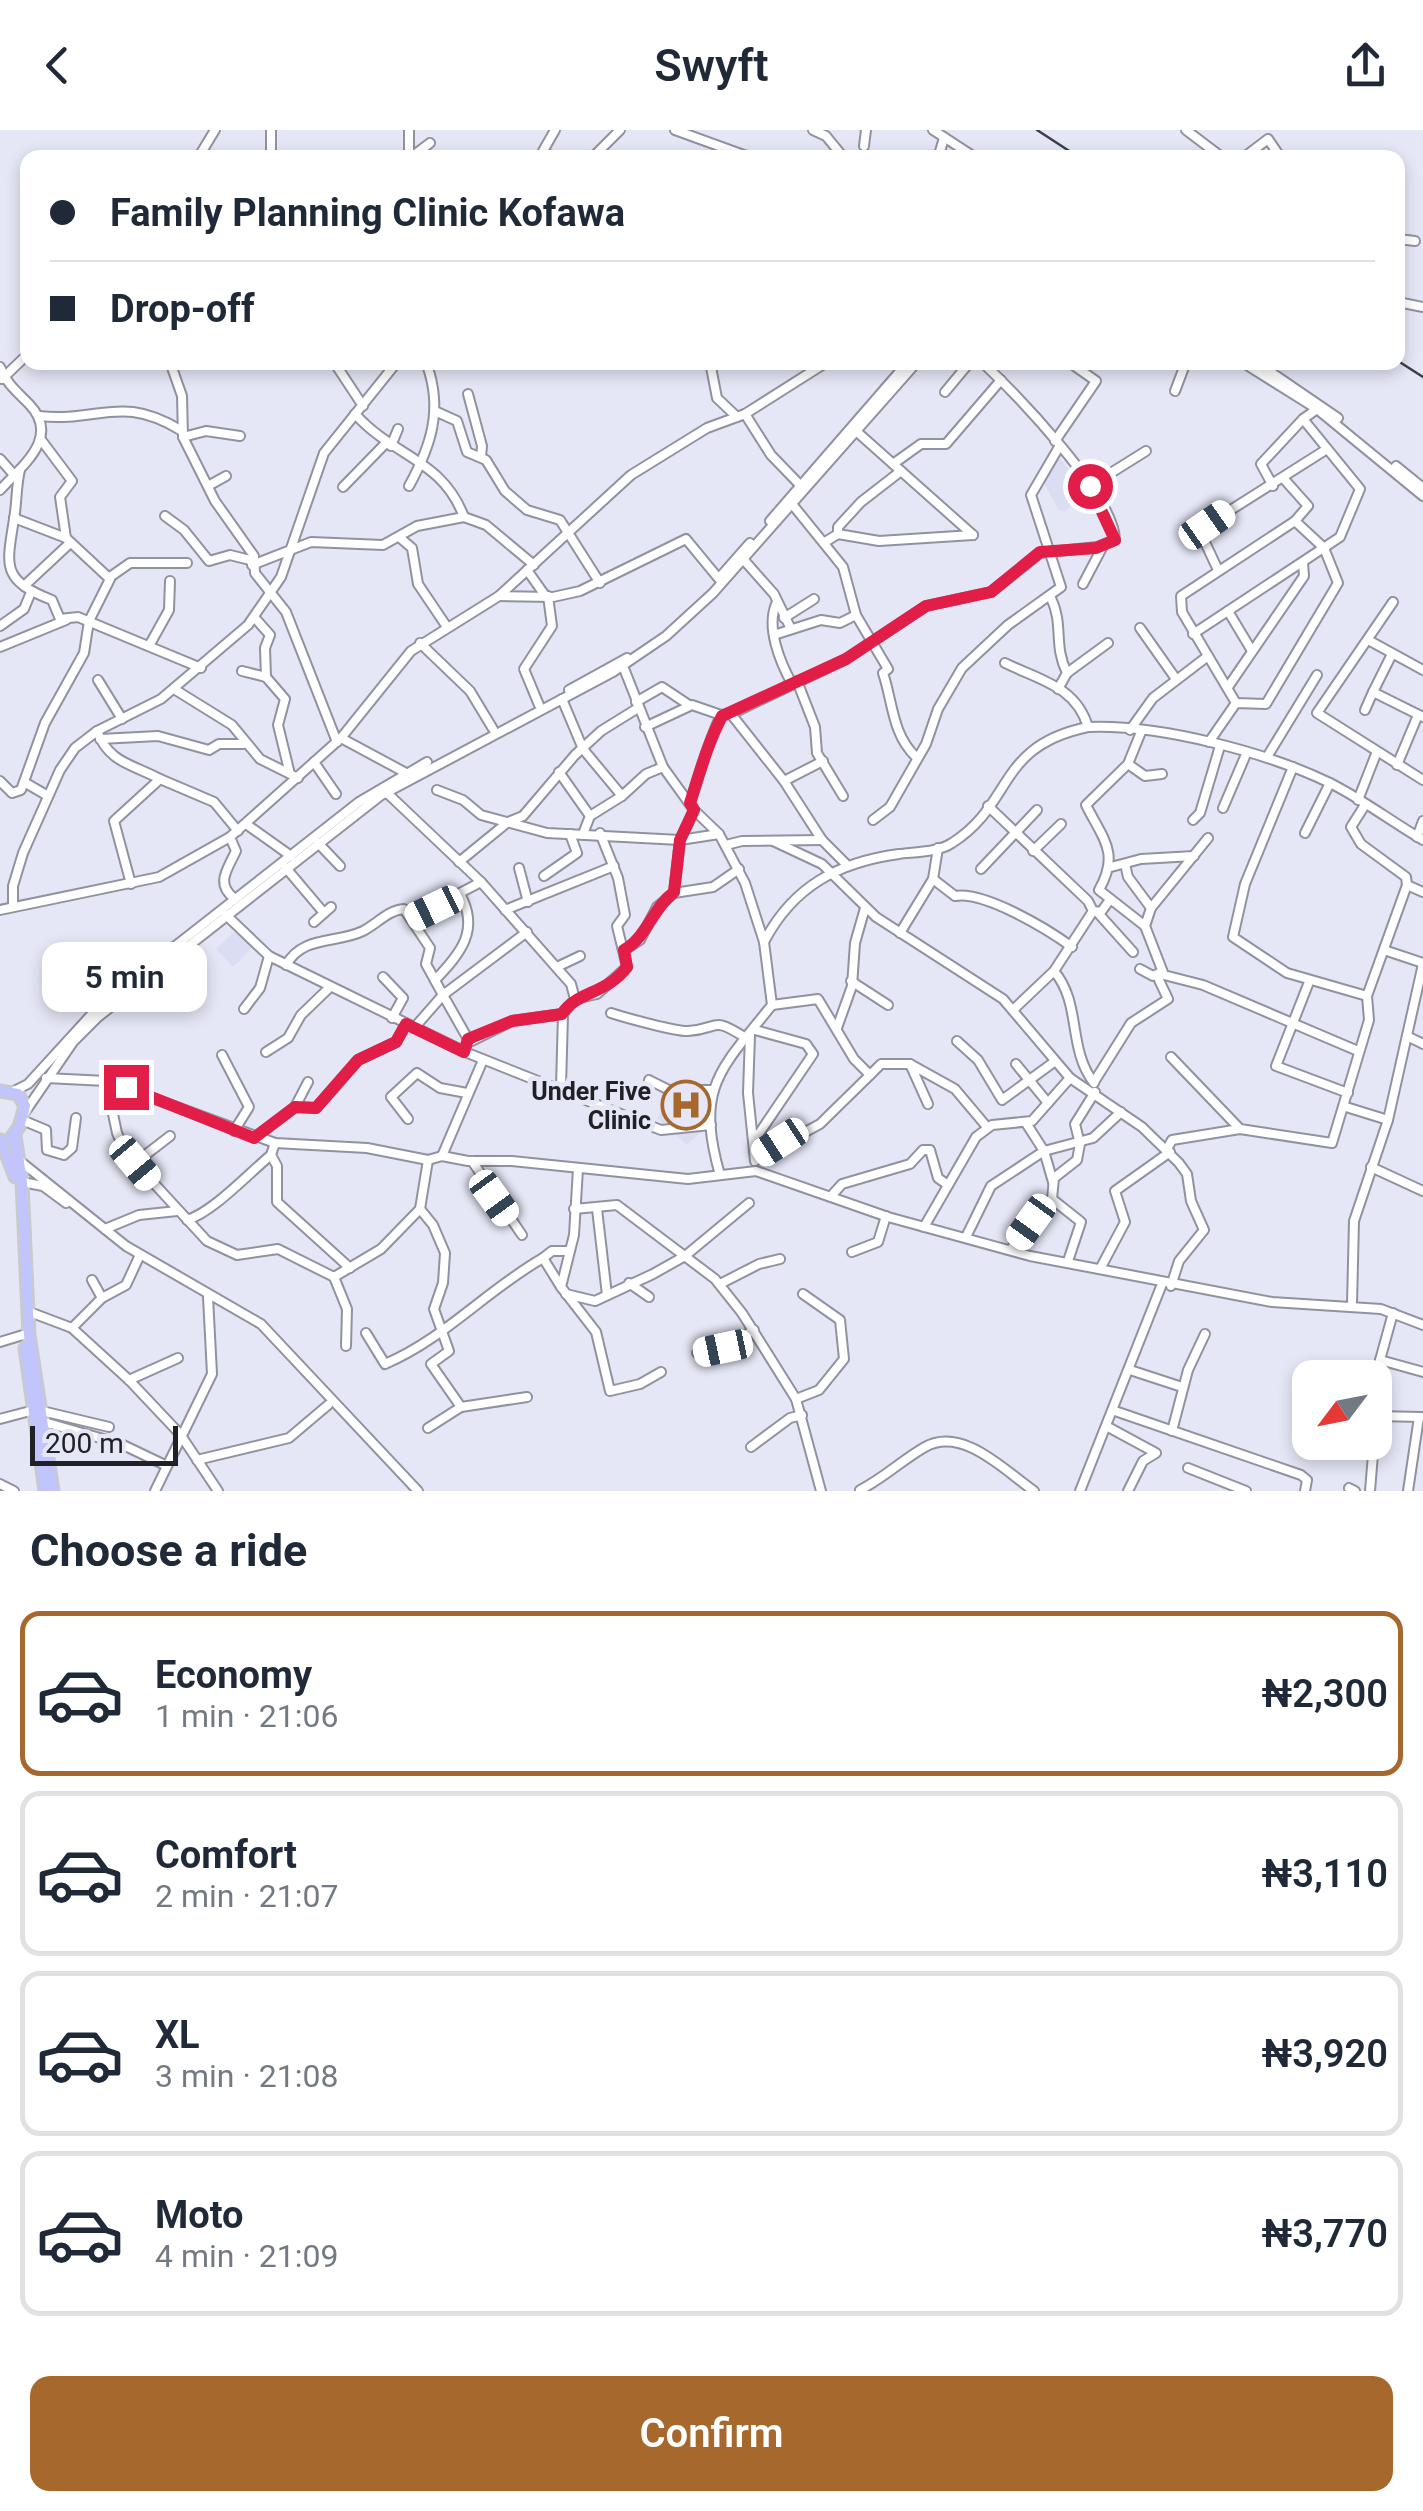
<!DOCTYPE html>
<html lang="en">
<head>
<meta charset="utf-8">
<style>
  body { margin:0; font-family:Roboto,sans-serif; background:#f6f6f7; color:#1f2937; height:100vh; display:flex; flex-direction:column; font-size:38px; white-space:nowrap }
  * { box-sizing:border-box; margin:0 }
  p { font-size:32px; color:#747a83 }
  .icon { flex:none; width:55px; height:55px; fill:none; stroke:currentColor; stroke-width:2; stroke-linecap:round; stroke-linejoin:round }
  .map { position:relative; height:1361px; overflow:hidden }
  .drawer { display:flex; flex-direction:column; background:#fff; flex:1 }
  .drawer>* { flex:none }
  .banner { position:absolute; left:20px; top:20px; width:1385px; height:220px; border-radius:20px; box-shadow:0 5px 15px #0003; display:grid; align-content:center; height:220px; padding:0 30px; background:#fff }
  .needle { width:65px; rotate:238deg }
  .controls { position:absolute; left:1292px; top:1230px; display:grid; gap:20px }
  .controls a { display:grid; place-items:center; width:100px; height:100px; border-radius:20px; background:#fff; box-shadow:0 5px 15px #0003; font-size:50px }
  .scale { position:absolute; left:30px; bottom:25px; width:148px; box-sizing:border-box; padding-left:10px; border:5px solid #202126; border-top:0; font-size:28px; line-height:35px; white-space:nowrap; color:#202126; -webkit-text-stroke:8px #e6e7f6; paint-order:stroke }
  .end { position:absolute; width:45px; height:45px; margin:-22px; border:12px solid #e11d48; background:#fff; box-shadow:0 0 0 5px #fff }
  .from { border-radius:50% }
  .bubble { position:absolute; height:70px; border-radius:20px; background:#fff; box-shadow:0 5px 15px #0003; font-size:32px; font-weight:600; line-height:70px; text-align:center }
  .car { position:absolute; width:30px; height:60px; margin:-30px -15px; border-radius:12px; box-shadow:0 0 8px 2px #0007; background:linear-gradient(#fff 24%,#345 0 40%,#fff 0 76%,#345 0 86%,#fff 0) }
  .banner b { display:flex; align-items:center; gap:35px; height:95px; font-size:38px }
  .banner b+b { border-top:2px solid #e0e1e3 }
  .banner i { width:25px; height:25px; background:#1f2937 }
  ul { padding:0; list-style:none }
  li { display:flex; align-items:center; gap:30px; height:165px; margin:0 20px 15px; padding:0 10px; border:5px solid #e0e1e3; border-radius:20px }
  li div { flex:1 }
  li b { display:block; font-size:38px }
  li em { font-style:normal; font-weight:600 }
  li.current { border-color:#a6682d }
  li>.icon { width:90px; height:90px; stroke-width:1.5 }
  h2 { padding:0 30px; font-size:45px; line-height:120px }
  .button { display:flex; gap:20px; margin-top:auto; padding:20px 30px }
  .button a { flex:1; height:115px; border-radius:20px; background:#a6682d; color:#fff; font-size:40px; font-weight:600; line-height:115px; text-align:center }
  header { display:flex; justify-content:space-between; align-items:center; height:130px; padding:0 30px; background:#fff; font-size:45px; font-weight:600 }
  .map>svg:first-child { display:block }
  .built { fill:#dbddf3 }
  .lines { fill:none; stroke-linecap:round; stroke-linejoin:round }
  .minor-casing { stroke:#9192a0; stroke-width:12 }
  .major-casing { stroke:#c9cacb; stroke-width:15 }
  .minor { stroke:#fff; stroke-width:8 }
  .major { stroke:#c2c4fe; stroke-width:10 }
  .rail { stroke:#3e3f46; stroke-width:2.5 }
  .route { stroke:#e11d48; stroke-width:12 }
  .labels { text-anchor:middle; stroke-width:10; stroke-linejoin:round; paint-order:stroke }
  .poi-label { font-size:25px; font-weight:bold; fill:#202126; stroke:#e6e7f6; text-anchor:end }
</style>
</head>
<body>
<header><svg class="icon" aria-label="back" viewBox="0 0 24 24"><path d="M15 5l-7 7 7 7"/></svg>Swyft<svg class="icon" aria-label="share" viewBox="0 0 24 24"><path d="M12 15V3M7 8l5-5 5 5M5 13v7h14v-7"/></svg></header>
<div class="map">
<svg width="1423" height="1361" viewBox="0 0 1423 1361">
  <rect width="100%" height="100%" fill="#e6e7f6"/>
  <g class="built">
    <polygon points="1057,326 1089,361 1064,382 1058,379 1039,344"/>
    <polygon points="235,801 252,818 233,837 216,819"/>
    <polygon points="707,959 704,999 687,1015 657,988 675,961"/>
  </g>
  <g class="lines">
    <g class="minor-casing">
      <g id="minor">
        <polyline points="271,0 271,28"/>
        <polyline points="409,0 409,28"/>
        <polyline points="675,0 752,28"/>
        <polyline points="813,0 826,6 844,28"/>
        <polyline points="933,0 976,28"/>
        <polyline points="1186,0 1223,28"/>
        <polyline points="864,16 866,0"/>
        <polyline points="198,28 215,0"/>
        <polyline points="410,28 430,13"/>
        <polyline points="553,28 543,21 555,0"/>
        <polyline points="592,28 620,0"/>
        <polyline points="938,28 944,8"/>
        <polyline points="1243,28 1268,9 1281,28"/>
        <polyline points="1398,109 1415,111"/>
        <polyline points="1398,172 1423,177"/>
        <polyline points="170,232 182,266 183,307 215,371 254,426 255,443 286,482 337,612"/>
        <polyline points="334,232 363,276"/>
        <polyline points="710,232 717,268 737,287"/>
        <polyline points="1242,232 1317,279 1423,366"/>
        <polyline points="1256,232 1338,288"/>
        <path d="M 0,237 C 6,253 16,261 29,274 C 61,307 23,335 0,360"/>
        <polyline points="2,249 28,224"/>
        <polyline points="1175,261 1186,232"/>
        <polyline points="945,262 970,232"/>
        <polyline points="468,264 482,316 481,327"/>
        <polyline points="437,282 457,291 467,322 486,330 505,361 527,380 560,390 600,453"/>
        <path d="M 355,284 C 395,328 442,329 464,387 L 486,395 L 534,435"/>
        <polyline points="745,284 771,325 800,355"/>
        <path d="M 39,286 C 98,293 121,263 182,301"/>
        <polyline points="856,301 973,405"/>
        <polyline points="183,307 206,301 240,306"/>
        <polyline points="1055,311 1096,251 1069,232"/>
        <polyline points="391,316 398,299"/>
        <polyline points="0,329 15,346"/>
        <polyline points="893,334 921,314 946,314 1001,250"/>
        <polyline points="1396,336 1423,358"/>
        <path d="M 20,340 C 16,356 17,373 14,389 C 7,435 0,450 52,470 L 60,489 L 78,487 L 201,538"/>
        <polyline points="1284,349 1308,376 1295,391"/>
        <polyline points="208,356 226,346"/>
        <path d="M 409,356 C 431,316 443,280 427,235"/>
        <polyline points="1090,356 1146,321"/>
        <polyline points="1273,356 1261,334 1303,289"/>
        <polyline points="343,357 386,313"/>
        <path d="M 792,374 L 843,437 L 856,485 L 888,539 L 883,543 C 893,573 892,604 916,627"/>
        <polyline points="165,386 184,400 209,431 230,425 254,431"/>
        <polyline points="14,388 66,408"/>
        <polyline points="770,391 908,232"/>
        <polyline points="838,404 879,411 973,405"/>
        <polyline points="399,407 412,418 418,454 447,497"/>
        <polyline points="825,412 838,404 838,397 861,372 901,341"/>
        <polyline points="743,429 774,464 791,499"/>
        <polyline points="252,435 311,412 383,415 417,396 464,387"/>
        <polyline points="527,440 544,464"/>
        <polyline points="1218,440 1203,408 1207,395 1327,319"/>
        <polyline points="110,447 130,433 187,433"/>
        <polyline points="720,447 750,413"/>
        <polyline points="1083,454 1103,416"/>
        <polyline points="24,456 69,414"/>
        <polyline points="499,466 553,467 580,461 686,409 719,449"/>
        <path d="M 1051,468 C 1064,495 1053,515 1067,543"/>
        <polyline points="1393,472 1317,583 1423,650"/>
        <path d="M 776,474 C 766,498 780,532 792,554"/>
        <polyline points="1228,481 1252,521"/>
        <polyline points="254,487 270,505 265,518 266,547"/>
        <polyline points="784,488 814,469"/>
        <polyline points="0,496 24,479 31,462"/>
        <polyline points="1140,498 1176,549"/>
        <polyline points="777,504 821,490 840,493 856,485"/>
        <polyline points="1193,504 1340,407 1360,359 1303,289 1317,279"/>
        <polyline points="1370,511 1423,540"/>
        <polyline points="420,513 470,561 493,599"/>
        <polyline points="149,516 169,480 170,451"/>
        <polyline points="0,517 66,490"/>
        <polyline points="1391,526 1373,562 1423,587"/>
        <path d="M 1005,533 C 1039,550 1076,556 1088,597"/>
        <path d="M 623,536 L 663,637 L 694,680 L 719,704 L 745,753 L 764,812 L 772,875 C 720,940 695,957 720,1045"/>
        <polyline points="242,541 266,547 285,569 278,595 289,640"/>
        <polyline points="98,550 122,589"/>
        <polyline points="797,551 815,597 817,623 843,666"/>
        <polyline points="1228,557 1304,446 1303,433"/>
        <polyline points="174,559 232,595 260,629 298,648"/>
        <polyline points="1058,559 1067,543 1108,513"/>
        <polyline points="569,560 627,528"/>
        <polyline points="562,569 583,619 622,666 590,686 583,704"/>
        <polyline points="636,572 662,557 689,575"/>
        <polyline points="539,575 524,539 552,496 548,466"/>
        <polyline points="1365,580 1373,562"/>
        <polyline points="731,584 784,651 822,710 846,734"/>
        <path d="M 645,597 L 692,575 L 721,585 L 731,584 L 846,529 L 926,476 L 991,462 L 1040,423 L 1097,417 L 1115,410 C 1115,366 1015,263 982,232"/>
        <polyline points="1130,600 1153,568 1208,526"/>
        <path d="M 97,601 C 109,633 132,634 160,649 L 114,691 L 131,754"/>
        <path d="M 1141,602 L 1128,634 L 1086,675 C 1103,709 1120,723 1099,760 L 1145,796 L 1164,845 L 1203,855 L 1358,921"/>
        <polyline points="341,608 406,643"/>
        <polyline points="100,609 158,606 209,620 219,614 243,614"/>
        <polyline points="1209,612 1236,573 1266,574 1338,453 1324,418 1295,391 1181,466 1182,482 1236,573"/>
        <polyline points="1267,627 1317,545"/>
        <polyline points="314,632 336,664"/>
        <polyline points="1128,634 1145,646 1162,644"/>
        <polyline points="1397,635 1418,585"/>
        <polyline points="1293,637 1245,754 1233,807 1287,843 1367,866"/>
        <polyline points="559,642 590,686"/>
        <polyline points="160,649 214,672 238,701"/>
        <polyline points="0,651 12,663 21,660 45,593 84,523 89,491 110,449 66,408 60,367 72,351 42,311"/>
        <polyline points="784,651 823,631"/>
        <polyline points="24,652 48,666"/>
        <polyline points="437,660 463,670 481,685 547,703 680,710 719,704"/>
        <polyline points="386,662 481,752 571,854 575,869 563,884 561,957"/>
        <polyline points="622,666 646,644 663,637"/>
        <polyline points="1358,670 1376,624"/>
        <path d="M 690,673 C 700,642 707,615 721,585"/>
        <polyline points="1365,675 1351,697 1361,714 1406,747 1407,755"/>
        <polyline points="988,676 1088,771 1093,781"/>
        <polyline points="1223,678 1247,622"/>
        <polyline points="873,690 890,677 926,614 938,579 962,538 1008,495 1061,457 1031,365 1059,317"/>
        <polyline points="1193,690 1200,683 1220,616"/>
        <polyline points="246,694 291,726"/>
        <polyline points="1305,703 1330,653"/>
        <path d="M 230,707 L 236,721 C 227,740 215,754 235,769"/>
        <polyline points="1417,707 1423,691"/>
        <polyline points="773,711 822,734 876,787 1003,869 1070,948 1142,997 1179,1033 1187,1044 1191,1071 1204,1100 1179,1131 1171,1156"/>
        <polyline points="318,713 340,736"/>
        <polyline points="726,715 742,711 822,710"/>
        <polyline points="1033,721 1061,694"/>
        <polyline points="459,732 508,692 523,686 575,625 601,601 638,578"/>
        <polyline points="1125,734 1128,747 1151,778"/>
        <polyline points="1111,737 1141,729 1194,726"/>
        <polyline points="286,738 324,783"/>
        <polyline points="519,738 528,772"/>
        <polyline points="981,739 1037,680"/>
        <polyline points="544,746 577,723 570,704"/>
        <path d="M 933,749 L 955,766 C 984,761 1046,798 1072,817"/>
        <polyline points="674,763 680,710 694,680"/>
        <polyline points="13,777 13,756 23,723 60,640 75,618 97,601 161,569 248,495 281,447 324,323 397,232"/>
        <polyline points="0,780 159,747 230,707 341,608 411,521 499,466 631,345 707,298 745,284 827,232"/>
        <polyline points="505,780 614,736"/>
        <polyline points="1098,783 1133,822"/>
        <polyline points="226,785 269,826 465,922 661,1000 711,995"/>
        <polyline points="412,788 481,752"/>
        <polyline points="314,792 331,777"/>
        <polyline points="1145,796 1151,778 1208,708"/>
        <polyline points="900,803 933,749 938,718"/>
        <path d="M 764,812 C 793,756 839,732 899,724 C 915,722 939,722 952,713 C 1014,674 996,616 1088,597 C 1159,594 1266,622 1330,653 C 1362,669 1392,692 1423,710"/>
        <polyline points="624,820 640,810 657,777 674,763 713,757 739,739"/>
        <polyline points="1384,820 1423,833"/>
        <path d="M 286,835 C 303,805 336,814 363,801 C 377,794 388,780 404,779 L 430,818 L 426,834 L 443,865 L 414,898"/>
        <polyline points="559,836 580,826"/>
        <path d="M 1054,841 C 1082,874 1067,918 1094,953"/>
        <polyline points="383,847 403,868 392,888"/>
        <path d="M 435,850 C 461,823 480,800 460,764"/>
        <polyline points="851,851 888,875"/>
        <polyline points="1309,852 1276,936 1348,963"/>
        <polyline points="575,869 597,864 627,837 617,796 625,785 618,748 600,703"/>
        <polyline points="244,879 260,858 269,826"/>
        <polyline points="1014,879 1054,841 1093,781 1101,782 1109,771"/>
        <path d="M 611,883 C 623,887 677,902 688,901 C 721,899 710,885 746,908"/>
        <polyline points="837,898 852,856 855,813 865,778"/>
        <polyline points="750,905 748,963 755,1031"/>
        <polyline points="1407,906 1423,914"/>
        <polyline points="468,909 443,865 527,802"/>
        <polyline points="957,911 978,930 1002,970 1054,932"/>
        <polyline points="468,913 512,891 563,884"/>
        <polyline points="266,922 288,908 301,885 329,858"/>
        <polyline points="222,925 249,977 234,1001"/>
        <polyline points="1171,927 1240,999 1332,1013 1369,890 1367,866 1407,755 1423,762"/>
        <polyline points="1016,934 1048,973"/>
        <polyline points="870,945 881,934 910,934"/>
        <polyline points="46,948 106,951 275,1013 367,1018 428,1030 442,1026 468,1031 512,1031 688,1049 756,1041 888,1087 1030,1126 1272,1172 1381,1179 1423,1195"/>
        <polyline points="649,950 669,960 712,960"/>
        <polyline points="106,951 117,1003 126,1023 207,1111 237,1125 278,1119 334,1147 381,1119 420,1079 428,1030"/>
        <polyline points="1094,952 1131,893 1168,869 1159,850 1161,842 1153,846 1140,839"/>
        <polyline points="14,961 28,954 92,884 132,850 359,672 427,632"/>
        <polyline points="928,974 910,934 955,959 987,997"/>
        <polyline points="295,977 308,952"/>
        <polyline points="1346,977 1388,990"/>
        <polyline points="25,982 73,912 98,887 380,666 613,542 666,506 713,463 917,232"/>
        <polyline points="408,989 391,967 417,943 440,958 467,963"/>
        <polyline points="22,990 46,1000 47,1020 64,1025 72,1018 76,988"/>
        <polyline points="1026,993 1044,1021 1053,1052"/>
        <polyline points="254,1008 295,977 316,978 358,930 396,912 406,894"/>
        <polyline points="754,1011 813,924 806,914 755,900"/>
        <polyline points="275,1013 271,1025 277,1036 277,1072 350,1138"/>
        <polyline points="1167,1019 1172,1010 1240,999"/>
        <polyline points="442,1026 483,930"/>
        <polyline points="755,1029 820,994 870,945 854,929 818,869 772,875"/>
        <polyline points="20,1031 126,1116 261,1194 418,1361"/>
        <polyline points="472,1031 522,1105"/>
        <polyline points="135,1033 170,1006"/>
        <polyline points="1371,1037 1423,1061"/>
        <polyline points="578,1039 574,1105 561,1157 596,1202 610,1261 640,1254 661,1242"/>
        <polyline points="22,1052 43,1056 66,1073"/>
        <polyline points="832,1065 842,1054 910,1034 923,1020 930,1020 938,1048 948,1055"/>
        <polyline points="420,1079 433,1095 445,1123 443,1153 434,1179 449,1221 431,1234 461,1277 428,1298"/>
        <polyline points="574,1079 617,1075 715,1149 742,1183 796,1269 821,1361"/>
        <polyline points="597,1079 607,1165"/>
        <path d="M 187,1090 C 213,1082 248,1044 271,1025"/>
        <polyline points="924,1097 976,1007 992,995 1032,991 1070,948"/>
        <polyline points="105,1099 139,1085 177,1081"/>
        <polyline points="966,1107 991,1056 1044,1021 1093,1008 1121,982"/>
        <polyline points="1010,1120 1052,1069"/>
        <polyline points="852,1122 878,1112 886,1086"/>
        <polyline points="543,1128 552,1121 569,1121"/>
        <polyline points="1068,1131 1081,1092 1052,1069 1054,1048 1077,1030 1080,1014 1075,994 1095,962"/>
        <polyline points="1100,1139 1125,1092 1115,1061 1170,1022"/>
        <polyline points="334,1147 347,1179 346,1216"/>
        <polyline points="92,1150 102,1168"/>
        <polyline points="629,1153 649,1167"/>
        <polyline points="720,1154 759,1134 780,1129"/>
        <polyline points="566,1164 595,1171 653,1144 685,1126 749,1073"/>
        <polyline points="1352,1174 1354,1091 1388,990 1423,834"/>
        <polyline points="27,1181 72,1198 129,1250 180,1304 218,1361"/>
        <polyline points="72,1198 102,1168 126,1155 139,1127"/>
        <path d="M 366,1203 L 385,1234 C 444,1209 487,1160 543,1128 L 561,1157"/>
        <polyline points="0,1212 23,1205"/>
        <polyline points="697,1223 723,1218 754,1200"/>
        <polyline points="1380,1230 1423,1242"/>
        <polyline points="1130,1240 1182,1257"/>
        <polyline points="129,1250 178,1228"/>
        <polyline points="796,1269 819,1260 844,1229 840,1190 803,1164"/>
        <polyline points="1303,1269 1310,1273"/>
        <polyline points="461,1277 527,1267"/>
        <polyline points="42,1281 109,1297"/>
        <polyline points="1115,1281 1301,1345 1307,1350 1305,1361"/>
        <polyline points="1376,1286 1421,1287"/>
        <polyline points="0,1289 34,1280"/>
        <polyline points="44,1292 121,1314 165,1335"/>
        <polyline points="1108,1297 1156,1323 1143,1331 1128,1361"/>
        <polyline points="1375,1298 1380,1230 1393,1183"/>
        <polyline points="1172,1301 1188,1240 1205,1204"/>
        <polyline points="751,1317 790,1288 802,1285"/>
        <polyline points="197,1330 289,1308 328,1275"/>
        <polyline points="1188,1338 1246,1361"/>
        <polyline points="0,1354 14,1361"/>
        <polyline points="1349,1358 1355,1361"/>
        <path d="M 860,1360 C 884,1348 902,1330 925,1317 C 963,1296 1005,1341 1034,1361"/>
        <polyline points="155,1361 212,1244 208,1167"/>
        <polyline points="1080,1361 1162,1154"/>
        <polyline points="1370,1361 1374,1312"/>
        <polyline points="1408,1361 1419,1287"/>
      </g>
    </g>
    <g class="major-casing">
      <g id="major">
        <polyline points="0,961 18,964 25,976 19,997 11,1008"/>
        <polyline points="15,1006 22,1052 29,1205 53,1361"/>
        <polyline points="1,1010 15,1047"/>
        <polyline points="25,1218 45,1361"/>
      </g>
    </g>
    <use href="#minor" class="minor"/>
    <use href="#major" class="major"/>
    <g class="rail">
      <polyline points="1037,0 1080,28"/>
      <polyline points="1398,231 1423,247"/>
    </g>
  </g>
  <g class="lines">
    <path class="route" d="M 126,957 L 254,1008 L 295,977 L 316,978 L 358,930 L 396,912 L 406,894 L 464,922 L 468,909 L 512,891 L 562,884 C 575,862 607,864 627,837 L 624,820 C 647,807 652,779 674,762 L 680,710 L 694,680 L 690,673 C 700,642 707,615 722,586 L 846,529 L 926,476 L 991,462 L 1040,422 L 1096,418 L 1115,410 L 1090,356"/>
  </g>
  <defs>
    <g id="hospital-ring" transform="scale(2.5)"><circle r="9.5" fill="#e6e7f6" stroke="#a6682d" stroke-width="1.5"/><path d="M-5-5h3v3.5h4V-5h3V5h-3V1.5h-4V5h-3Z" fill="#a6682d"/></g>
  </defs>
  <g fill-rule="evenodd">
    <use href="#hospital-ring" x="686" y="975"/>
  </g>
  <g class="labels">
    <g class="poi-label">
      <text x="651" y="970">Under Five<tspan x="651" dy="29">Clinic</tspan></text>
    </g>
  </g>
</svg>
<div class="controls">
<a><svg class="needle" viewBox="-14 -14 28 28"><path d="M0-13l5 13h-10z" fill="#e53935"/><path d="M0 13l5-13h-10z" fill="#747a83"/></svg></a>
</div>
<div class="scale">200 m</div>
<i class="end from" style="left:1090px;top:356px"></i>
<i class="end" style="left:126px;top:957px"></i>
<div class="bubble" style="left:42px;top:812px;width:165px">5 min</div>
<i class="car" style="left:1207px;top:395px;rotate:55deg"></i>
<i class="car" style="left:434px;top:778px;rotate:244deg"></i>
<i class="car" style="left:780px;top:1012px;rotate:237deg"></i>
<i class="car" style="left:135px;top:1033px;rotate:140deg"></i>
<i class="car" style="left:494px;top:1068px;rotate:144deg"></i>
<i class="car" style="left:1031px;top:1092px;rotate:216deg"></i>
<i class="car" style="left:723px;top:1218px;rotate:258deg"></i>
<div class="banner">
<b><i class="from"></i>Family Planning Clinic Kofawa</b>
<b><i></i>Drop-off</b>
</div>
</div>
<section class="drawer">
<h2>Choose a ride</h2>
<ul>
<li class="current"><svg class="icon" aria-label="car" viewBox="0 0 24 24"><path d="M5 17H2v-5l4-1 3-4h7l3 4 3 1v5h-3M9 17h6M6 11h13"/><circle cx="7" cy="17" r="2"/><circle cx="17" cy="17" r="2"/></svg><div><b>Economy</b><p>1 min · 21:06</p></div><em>₦2,300</em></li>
<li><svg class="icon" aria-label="car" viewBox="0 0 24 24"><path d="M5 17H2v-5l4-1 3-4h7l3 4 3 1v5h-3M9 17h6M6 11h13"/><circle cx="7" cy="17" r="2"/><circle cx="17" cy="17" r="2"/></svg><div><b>Comfort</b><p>2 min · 21:07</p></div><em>₦3,110</em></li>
<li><svg class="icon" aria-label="car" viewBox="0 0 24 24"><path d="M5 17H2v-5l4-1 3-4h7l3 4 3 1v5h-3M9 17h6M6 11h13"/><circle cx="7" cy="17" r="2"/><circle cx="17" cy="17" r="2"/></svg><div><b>XL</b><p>3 min · 21:08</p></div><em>₦3,920</em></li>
<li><svg class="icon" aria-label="car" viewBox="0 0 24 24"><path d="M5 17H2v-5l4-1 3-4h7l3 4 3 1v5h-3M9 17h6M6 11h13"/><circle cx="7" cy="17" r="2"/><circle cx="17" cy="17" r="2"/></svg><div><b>Moto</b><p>4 min · 21:09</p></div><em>₦3,770</em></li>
</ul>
<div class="button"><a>Confirm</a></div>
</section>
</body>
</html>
